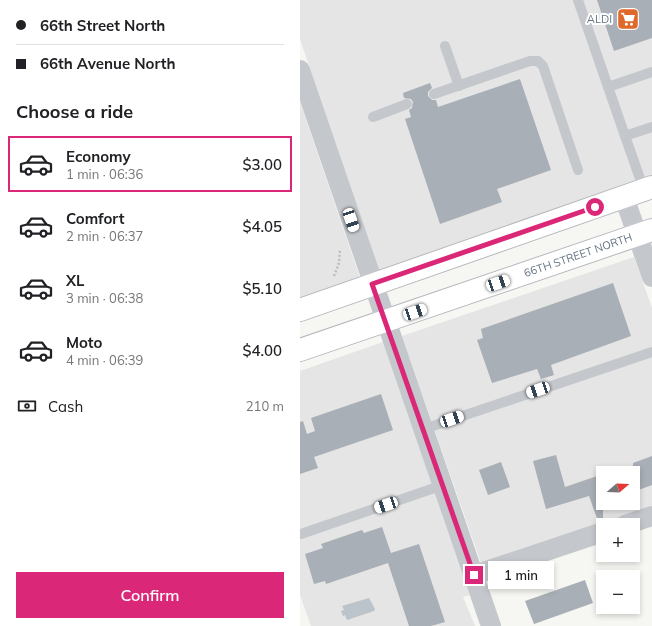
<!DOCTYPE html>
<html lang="en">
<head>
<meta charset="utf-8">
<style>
  body { margin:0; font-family:Mulish,sans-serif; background:#f6f6f6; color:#202124; height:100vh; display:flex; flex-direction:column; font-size:15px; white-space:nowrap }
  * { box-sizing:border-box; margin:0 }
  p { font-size:13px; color:#757577 }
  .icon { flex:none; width:22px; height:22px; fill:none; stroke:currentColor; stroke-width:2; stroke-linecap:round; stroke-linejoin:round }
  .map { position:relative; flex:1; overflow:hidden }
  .sheet { display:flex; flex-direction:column; background:#fff; width:300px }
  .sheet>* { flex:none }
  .top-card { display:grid; align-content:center; height:88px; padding:0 16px; background:#fff }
  .needle { width:26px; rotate:71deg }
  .tools { position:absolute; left:296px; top:466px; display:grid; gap:8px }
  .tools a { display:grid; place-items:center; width:44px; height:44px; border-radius:0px; background:#fff; box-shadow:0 2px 6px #0003; font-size:20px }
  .end { position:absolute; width:18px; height:18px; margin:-9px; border:5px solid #db2777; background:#fff; box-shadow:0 0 0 2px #fff }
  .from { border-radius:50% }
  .bubble { position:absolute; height:28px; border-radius:0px; background:#fff; box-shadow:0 2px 6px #0003; font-size:13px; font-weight:600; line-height:28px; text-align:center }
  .car { position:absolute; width:12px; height:24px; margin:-12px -6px; border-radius:5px; box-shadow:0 0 3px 1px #0007; background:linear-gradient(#fff 24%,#345 0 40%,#fff 0 76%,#345 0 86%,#fff 0) }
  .top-card b { display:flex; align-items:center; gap:14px; height:38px; font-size:15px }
  .top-card b+b { border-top:1px solid #e0e0e0 }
  .top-card i { width:10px; height:10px; background:#202124 }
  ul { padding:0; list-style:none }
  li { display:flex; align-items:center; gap:12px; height:56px; margin:0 8px 6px; padding:0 8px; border:2px solid transparent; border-radius:0px }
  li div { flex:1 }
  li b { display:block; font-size:15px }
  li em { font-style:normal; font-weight:600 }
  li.current { border-color:#db2777 }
  li>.icon { width:36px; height:36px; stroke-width:1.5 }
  h2 { padding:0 16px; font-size:18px; line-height:48px }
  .pay { display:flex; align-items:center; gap:10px; height:44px; padding:0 16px; font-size:15px }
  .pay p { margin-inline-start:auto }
  .action { display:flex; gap:8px; margin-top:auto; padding:8px 16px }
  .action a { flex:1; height:46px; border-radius:0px; background:#db2777; color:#fff; font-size:16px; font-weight:600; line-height:46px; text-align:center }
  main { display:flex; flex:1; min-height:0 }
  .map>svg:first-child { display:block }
  .built { fill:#e4e5e4; fill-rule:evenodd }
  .water { fill:#bbc4ca }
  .building { fill:#a9afb6 }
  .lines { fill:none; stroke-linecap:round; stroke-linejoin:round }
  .primary-casing { stroke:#b5b9bd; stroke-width:24 }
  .path { stroke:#bcbec0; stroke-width:2.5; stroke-dasharray:2 2; stroke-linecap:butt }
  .service { stroke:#c4c7cb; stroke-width:10 }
  .minor { stroke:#c4c7cb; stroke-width:20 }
  .primary { stroke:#fff; stroke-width:22 }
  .route { stroke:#db2777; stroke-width:5 }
  .labels { text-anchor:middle; stroke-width:4; stroke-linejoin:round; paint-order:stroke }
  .poi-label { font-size:11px; fill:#667383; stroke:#fff; text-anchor:end }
  .street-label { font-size:11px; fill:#667383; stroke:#fff }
</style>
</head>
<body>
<main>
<section class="sheet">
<div class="top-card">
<b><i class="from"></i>66th Street North</b>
<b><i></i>66th Avenue North</b>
</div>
<h2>Choose a ride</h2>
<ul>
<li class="current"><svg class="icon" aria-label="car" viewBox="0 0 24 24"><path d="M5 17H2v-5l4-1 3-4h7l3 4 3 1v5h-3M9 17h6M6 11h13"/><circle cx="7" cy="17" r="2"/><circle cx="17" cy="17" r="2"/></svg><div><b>Economy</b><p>1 min · 06:36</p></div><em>$3.00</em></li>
<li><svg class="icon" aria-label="car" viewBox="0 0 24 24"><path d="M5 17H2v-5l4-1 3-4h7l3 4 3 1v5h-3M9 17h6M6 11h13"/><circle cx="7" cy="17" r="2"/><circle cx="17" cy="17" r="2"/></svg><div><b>Comfort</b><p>2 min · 06:37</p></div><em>$4.05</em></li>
<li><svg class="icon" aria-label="car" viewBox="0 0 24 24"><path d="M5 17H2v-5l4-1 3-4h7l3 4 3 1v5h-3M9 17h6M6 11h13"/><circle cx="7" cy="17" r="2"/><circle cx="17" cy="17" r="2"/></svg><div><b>XL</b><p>3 min · 06:38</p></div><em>$5.10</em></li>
<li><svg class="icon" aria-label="car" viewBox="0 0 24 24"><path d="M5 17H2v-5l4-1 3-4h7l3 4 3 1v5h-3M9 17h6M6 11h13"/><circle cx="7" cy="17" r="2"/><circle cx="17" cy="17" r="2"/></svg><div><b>Moto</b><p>4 min · 06:39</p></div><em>$4.00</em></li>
</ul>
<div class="pay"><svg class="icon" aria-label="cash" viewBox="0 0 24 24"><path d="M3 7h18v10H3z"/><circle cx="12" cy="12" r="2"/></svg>Cash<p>210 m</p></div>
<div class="action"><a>Confirm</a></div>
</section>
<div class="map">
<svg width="352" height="626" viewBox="0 0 352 626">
  <rect width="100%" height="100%" fill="#f6f6f3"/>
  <g class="built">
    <polygon points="0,0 352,0 352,178 79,272 0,39"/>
    <polygon points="0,102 60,278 0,299"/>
    <path d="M 334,257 L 352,308 L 352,507 L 181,563 L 102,336 ZM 303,473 L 333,473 L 333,503 L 303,503 Z"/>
    <polygon points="83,342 170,595 163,597 175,626 11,626 0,595 0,371"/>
  </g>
  <polygon class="water" points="69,598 75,609 74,611 47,620 45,615 43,616 41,611 44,610 42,606"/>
  <g class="building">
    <polygon points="297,0 352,0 352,38 314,51"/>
    <polygon points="220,79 251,170 197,189 202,202 140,224 105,119 111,117 109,110 112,108 113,102 111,99 104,98 103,93 130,83 132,88 128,92 128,96 132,100 136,100 138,107"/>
    <polygon points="313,283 331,336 251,365 254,375 241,379 237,369 192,383 177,340 183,338 181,329"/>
    <polygon points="81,394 93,430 14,457 18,468 0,474 0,422 3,421 7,434 15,431 11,418"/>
    <polygon points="256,455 265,487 303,474 303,521 298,521 289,496 246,509 233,461"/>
    <polygon points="352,456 352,485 333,492 333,463"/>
    <polygon points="201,462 210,487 188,495 179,470"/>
    <polygon points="82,527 91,553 119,544 145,622 131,626 109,626 88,563 26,584 25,581 14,584 5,554 23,548 21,544 62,530 64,533"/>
    <polygon points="285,580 293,603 234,624 225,601"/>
  </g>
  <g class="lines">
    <g class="primary-casing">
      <g id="primary">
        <polyline points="0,310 352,187"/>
        <polyline points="0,350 352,230"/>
      </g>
    </g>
    <polyline class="path" points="34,276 39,263 40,249"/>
    <g class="service">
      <polyline points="278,0 325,136"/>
      <polyline points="145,46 159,86"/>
      <polyline points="308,87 352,72"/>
      <polyline points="134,94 230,61 238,61 243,66 278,170"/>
      <polyline points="73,117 107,104"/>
      <polyline points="344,190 325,136 352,127"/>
      <polyline points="124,429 352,352"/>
      <polyline points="1,534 143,485"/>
    </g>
    <g class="minor">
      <polyline points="0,70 191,626"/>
      <polyline points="324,197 352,277"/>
      <polyline points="325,525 352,516"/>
      <polyline points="174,575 303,532"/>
    </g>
    <use href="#primary" class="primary"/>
  </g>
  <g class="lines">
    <polyline class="route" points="174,575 72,284 295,207"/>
  </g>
  <defs>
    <g id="supermarket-square" transform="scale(1.15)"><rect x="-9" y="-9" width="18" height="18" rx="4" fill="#df692b" stroke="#fff"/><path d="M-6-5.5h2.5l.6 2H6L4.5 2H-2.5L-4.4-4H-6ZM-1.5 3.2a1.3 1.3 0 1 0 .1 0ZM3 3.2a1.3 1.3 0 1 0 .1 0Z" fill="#fff"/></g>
  </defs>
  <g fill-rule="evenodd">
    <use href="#supermarket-square" x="328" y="19"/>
  </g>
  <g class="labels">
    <g class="poi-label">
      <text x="312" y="23">ALDI</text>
    </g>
    <g class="street-label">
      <text transform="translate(278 255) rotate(-19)" y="4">66TH STREET NORTH</text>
    </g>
  </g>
</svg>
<div class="tools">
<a><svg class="needle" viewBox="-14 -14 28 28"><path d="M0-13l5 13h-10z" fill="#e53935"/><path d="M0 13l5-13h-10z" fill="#757577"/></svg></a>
<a>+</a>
<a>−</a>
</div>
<i class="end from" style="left:295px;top:207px"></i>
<i class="end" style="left:174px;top:575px"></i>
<div class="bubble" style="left:188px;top:561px;width:66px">1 min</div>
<i class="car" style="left:51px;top:220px;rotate:161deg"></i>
<i class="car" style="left:198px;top:283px;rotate:71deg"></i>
<i class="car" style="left:115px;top:312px;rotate:71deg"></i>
<i class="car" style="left:238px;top:390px;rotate:251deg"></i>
<i class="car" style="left:152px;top:419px;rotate:71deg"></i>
<i class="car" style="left:86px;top:505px;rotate:251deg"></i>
</div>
</main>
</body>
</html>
